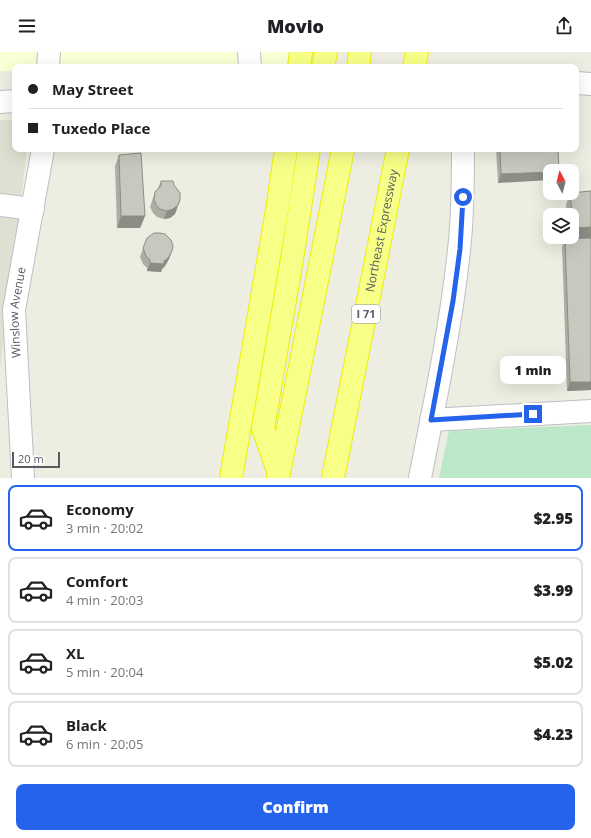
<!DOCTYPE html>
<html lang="en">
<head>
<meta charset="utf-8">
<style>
  body { margin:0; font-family:"Open Sans",sans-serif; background:#f6f6f6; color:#202124; height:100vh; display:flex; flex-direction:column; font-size:15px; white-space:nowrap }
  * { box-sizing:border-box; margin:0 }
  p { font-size:13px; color:#757577 }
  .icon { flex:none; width:22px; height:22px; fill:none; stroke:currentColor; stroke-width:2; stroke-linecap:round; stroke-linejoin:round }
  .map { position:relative; height:426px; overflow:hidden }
  .side { display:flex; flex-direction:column; background:#fff; flex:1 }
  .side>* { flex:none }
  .guide { position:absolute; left:12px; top:12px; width:567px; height:88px; border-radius:8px; box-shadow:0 4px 16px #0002; display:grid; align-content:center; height:88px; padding:0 16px; background:#fff }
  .needle { width:26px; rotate:353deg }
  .controls { position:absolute; left:543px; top:112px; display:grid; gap:8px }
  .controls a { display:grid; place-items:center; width:36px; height:36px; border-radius:8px; background:#fff; box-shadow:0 4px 16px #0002; font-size:20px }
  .scale { position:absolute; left:12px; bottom:10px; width:48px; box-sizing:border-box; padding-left:4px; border:2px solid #595b63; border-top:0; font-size:11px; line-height:14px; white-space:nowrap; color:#595b63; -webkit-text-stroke:3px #fff; paint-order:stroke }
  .end { position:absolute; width:18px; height:18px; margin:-9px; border:5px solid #2563eb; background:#fff; box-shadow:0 0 0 2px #fff }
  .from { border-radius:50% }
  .bubble { position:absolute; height:28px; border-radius:8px; background:#fff; box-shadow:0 4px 16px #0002; font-size:13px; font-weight:800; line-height:28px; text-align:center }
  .guide b { display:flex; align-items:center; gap:14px; height:38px; font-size:15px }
  .guide b+b { border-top:1px solid #e0e0e0 }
  .guide i { width:10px; height:10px; background:#202124 }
  ul { padding:7px 0 0; list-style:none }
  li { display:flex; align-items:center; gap:12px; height:66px; margin:0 8px 6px; padding:0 8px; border:2px solid #e0e0e0; border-radius:8px }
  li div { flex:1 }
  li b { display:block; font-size:15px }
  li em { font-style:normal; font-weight:800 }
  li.active { border-color:#2563eb }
  li>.icon { width:36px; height:36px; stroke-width:1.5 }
  .primary-button { display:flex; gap:8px; margin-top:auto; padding:8px 16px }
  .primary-button a { flex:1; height:46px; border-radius:8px; background:#2563eb; color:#fff; font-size:16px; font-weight:800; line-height:46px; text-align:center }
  header { display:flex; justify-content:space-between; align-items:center; height:52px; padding:0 16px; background:#fff; font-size:18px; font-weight:800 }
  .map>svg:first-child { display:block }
  .commercial { fill:#fbffd5 }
  .education { fill:#dfe0d1 }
  .green { fill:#bae8c9 }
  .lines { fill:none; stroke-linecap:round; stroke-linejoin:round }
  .minor-casing { stroke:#bebec6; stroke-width:24 }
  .highway-casing { stroke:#eeef00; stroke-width:24 }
  .minor { stroke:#fff; stroke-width:22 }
  .highway { stroke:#f8ff87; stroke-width:22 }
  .wall { fill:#acada3 }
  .shaded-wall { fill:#8c8d85 }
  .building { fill:#c8c9be; stroke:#8c8d85 }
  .route { stroke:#2563eb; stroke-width:5 }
  .labels { text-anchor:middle; stroke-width:4; stroke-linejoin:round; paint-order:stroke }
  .shield { fill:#fff; stroke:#8b8c92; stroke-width:1 }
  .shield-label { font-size:11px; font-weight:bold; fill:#595b63 }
  .street-label { font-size:12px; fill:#595b63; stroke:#fff }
</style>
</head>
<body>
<header><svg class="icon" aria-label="menu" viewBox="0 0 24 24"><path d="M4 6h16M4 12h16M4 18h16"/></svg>Movio<svg class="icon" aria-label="share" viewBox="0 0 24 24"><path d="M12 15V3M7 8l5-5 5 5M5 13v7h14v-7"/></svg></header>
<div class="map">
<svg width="591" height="426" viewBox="0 0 591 426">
  <rect width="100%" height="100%" fill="#edeee1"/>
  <polygon class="commercial" points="0,0 290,0 287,15 15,15 15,19 0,19"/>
  <polygon class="education" points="0,68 15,68 15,97 27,97 0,317"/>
  <polygon class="green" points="591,373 591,426 439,426 449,379"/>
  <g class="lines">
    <g class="minor-casing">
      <g id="minor">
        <polyline points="249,0 250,15"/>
        <polyline points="48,15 49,0"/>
        <polyline points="576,31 591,32"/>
        <polyline points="0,50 15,49"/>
        <polyline points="0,153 33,157"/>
        <polyline points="431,368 591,359"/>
        <path id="s1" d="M 23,426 L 14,258 L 43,97"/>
        <path d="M 420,426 C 435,350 451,274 459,198 C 463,164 463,131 463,97"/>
      </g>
    </g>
    <g class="highway-casing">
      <g id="highway">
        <polyline points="299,15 301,0"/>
        <polyline points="323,15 326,0"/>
        <polyline points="358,15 360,0"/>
        <polyline points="414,15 417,0"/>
        <polyline points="278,419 263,376 292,207 309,97"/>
        <polyline points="231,426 277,158 286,97"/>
        <polyline points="278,426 343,97"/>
        <path id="s2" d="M 333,426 L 398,97"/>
      </g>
    </g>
    <use href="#minor" class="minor"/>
    <use href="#highway" class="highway"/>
  </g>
  <g class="wall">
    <polygon points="496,97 558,97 498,131"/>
    <polygon points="119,103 145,164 140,176 117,176 115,114"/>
    <polygon points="161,129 174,133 177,156 175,162 170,166 164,167 157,165 153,161 150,155 155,140 158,136"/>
    <polygon points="570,141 591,338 567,339 562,195 565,187 569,187 569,185 572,185 572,163 567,163 566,153"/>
    <polygon points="147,186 172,199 169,207 165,214 162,217 161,220 147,219 147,216 143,212 140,205"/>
  </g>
  <g class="shaded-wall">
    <polygon points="550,120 550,128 498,131 501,122"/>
    <polygon points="180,148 175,162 170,166 164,167 167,159"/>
    <polygon points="121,164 145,164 140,176 117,176"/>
    <polygon points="591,175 591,186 569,188 570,185 572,185 572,180 574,176"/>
    <polygon points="172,199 169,207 165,214 162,217 161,220 147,219 150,211 164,209"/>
    <polygon points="570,330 591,330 591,338 567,339"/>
  </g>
  <g class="building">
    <polygon points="500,97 558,97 559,119 550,119 550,120 501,122"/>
    <polygon points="141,101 145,164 121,164 119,103"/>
    <polygon points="161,129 173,129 174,133 180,141 180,148 178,153 173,157 167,159 160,157 156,153 154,147 155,140 161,134"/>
    <polygon points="591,139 591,175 574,176 570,141"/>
    <polygon points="154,181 160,181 165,182 171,188 173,194 172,199 168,206 164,209 164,212 150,211 150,208 146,204 143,196 147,186"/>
    <polygon points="591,186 591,330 570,330 565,187"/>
  </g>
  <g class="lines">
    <polyline class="route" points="463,145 460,197 453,249 431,368 533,362"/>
  </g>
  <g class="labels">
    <rect class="shield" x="352" y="253" width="28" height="18" rx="3"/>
    <g class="shield-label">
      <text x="366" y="266">I 71</text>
    </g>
    <g class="street-label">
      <text dy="4" stroke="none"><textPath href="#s2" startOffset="252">Northeast Expressway</textPath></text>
      <text dy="4" stroke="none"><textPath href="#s1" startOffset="166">Winslow Avenue</textPath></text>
    </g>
  </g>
</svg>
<div class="controls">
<a><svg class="needle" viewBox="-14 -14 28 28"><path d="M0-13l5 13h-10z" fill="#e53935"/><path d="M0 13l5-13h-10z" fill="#757577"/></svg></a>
<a><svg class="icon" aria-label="layers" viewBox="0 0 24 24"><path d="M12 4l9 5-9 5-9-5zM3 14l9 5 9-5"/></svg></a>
</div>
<div class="scale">20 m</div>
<i class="end from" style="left:463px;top:145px"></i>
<i class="end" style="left:533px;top:362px"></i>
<div class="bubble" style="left:500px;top:304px;width:66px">1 min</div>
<div class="guide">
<b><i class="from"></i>May Street</b>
<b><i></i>Tuxedo Place</b>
</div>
</div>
<section class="side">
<ul>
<li class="active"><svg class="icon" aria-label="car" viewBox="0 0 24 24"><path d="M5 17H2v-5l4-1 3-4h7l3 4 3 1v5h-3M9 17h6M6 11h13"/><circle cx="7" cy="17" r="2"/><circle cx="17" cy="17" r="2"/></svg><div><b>Economy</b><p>3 min · 20:02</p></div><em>$2.95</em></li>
<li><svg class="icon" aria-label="car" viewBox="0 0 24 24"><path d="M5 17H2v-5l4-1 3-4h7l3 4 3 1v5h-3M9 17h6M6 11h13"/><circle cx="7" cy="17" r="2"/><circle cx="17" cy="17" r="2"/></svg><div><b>Comfort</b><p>4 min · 20:03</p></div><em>$3.99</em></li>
<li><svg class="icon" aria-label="car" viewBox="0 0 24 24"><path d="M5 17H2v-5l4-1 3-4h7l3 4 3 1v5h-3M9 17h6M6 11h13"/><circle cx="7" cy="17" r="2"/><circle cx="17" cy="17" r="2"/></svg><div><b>XL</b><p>5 min · 20:04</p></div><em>$5.02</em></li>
<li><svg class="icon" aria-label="car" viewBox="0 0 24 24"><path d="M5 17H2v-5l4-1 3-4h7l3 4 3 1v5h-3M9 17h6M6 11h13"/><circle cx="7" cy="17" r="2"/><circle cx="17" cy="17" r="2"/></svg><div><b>Black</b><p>6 min · 20:05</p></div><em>$4.23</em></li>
</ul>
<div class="primary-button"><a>Confirm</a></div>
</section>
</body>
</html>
